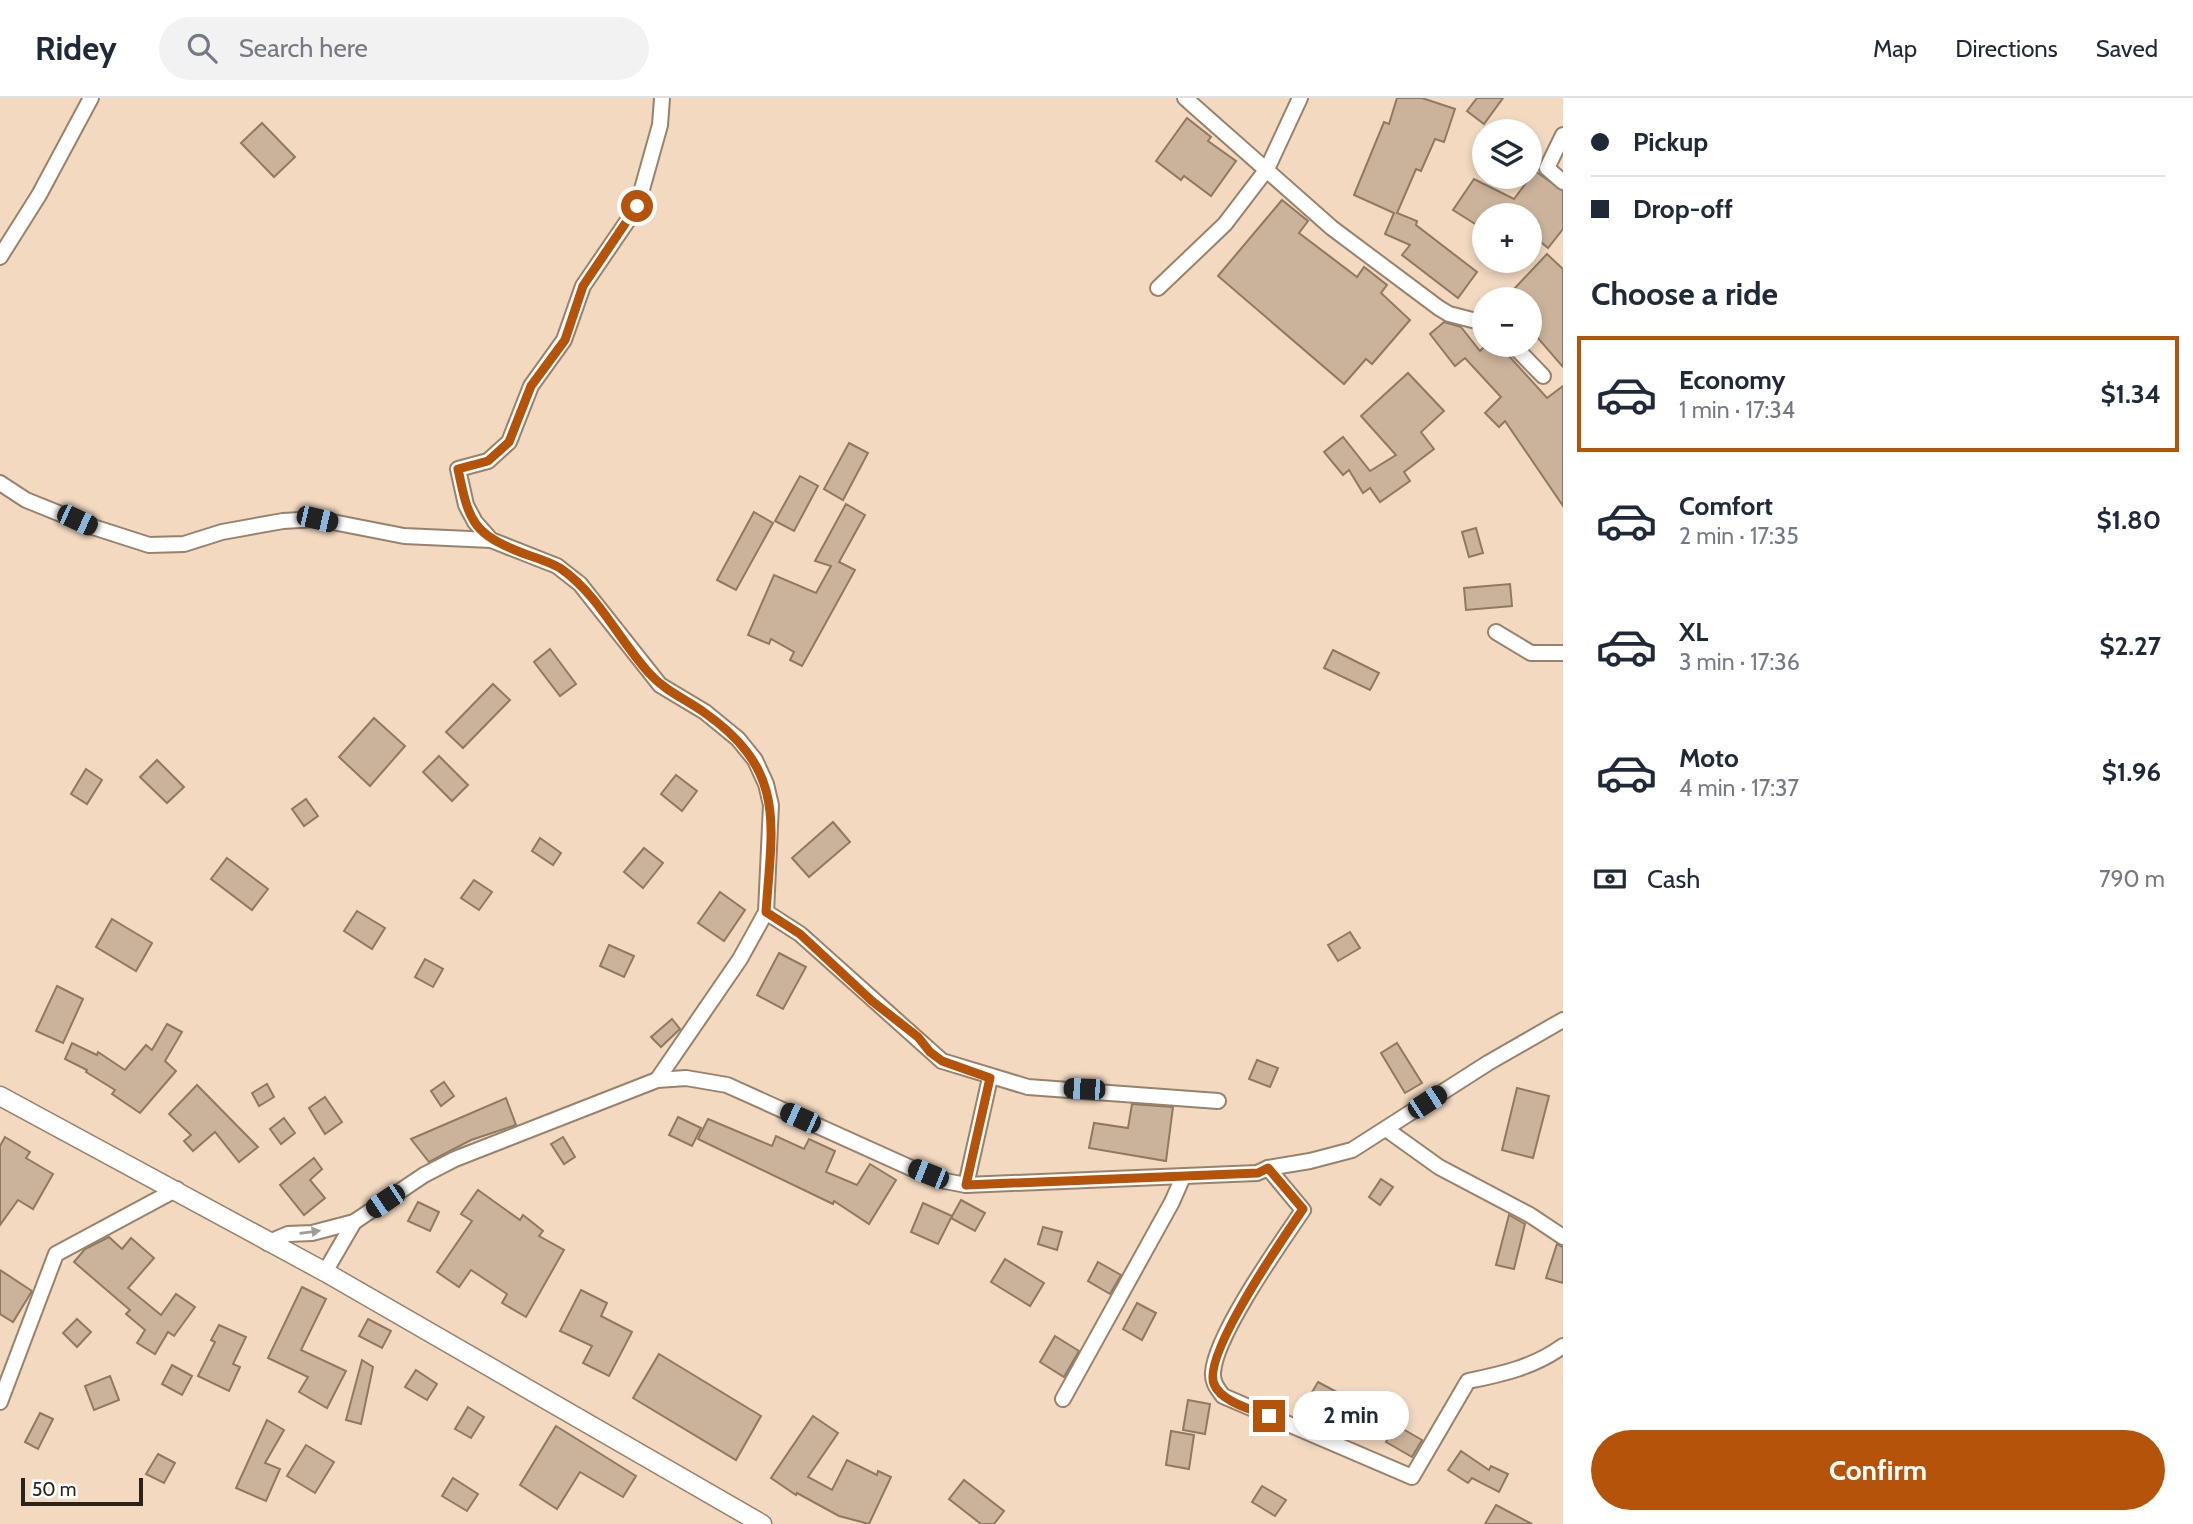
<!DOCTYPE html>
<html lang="en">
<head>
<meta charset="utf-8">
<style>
  body { margin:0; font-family:Cabin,sans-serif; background:#f2f2f3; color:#1f2937; height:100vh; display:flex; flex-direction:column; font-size:26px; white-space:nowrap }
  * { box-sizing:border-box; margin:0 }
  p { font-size:23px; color:#747a83 }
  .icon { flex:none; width:38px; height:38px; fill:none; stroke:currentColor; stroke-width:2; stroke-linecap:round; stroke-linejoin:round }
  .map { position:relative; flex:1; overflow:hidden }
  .panel { display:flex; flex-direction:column; background:#fff; width:630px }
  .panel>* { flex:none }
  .hud { display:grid; align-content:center; height:154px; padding:0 28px; background:#fff }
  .controls { position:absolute; left:1472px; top:21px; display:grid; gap:14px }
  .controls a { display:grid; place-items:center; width:70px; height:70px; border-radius:50%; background:#fff; box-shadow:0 4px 10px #0003; font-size:35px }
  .scale { position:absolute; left:21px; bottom:18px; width:122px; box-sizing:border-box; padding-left:7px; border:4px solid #2b2219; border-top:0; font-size:19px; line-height:24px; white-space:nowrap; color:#2b2219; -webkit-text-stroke:5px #fff; paint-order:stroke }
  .end { position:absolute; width:32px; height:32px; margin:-16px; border:9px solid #b45309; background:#fff; box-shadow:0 0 0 4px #fff }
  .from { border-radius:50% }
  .bubble { position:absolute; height:49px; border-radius:24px; background:#fff; box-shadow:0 4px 10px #0003; font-size:23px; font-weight:700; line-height:49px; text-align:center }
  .car { position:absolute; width:21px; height:42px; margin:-21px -10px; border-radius:9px; box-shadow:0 0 5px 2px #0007; background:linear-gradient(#222 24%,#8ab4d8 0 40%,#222 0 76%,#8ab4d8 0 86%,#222 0) }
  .hud b { display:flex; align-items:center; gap:24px; height:66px; font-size:26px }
  .hud b+b { border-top:2px solid #e0e1e3 }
  .hud i { width:18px; height:18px; background:#1f2937 }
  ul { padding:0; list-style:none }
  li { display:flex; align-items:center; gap:21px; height:116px; margin:0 14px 10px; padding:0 14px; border:4px solid transparent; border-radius:0px }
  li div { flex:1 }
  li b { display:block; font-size:26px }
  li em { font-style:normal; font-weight:700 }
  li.active { border-color:#b45309 }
  li>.icon { width:63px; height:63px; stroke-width:1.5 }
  h2 { padding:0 28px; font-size:32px; line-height:84px }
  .pay { display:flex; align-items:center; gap:18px; height:77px; padding:0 28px; font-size:26px }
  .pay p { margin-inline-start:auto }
  .action { display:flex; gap:14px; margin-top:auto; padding:14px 28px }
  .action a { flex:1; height:80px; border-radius:42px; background:#b45309; color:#fff; font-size:28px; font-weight:700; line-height:80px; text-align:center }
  header { display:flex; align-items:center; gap:42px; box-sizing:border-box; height:98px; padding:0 35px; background:#fff; border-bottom:2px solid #e0e1e3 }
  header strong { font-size:33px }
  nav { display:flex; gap:38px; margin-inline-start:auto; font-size:24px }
  .search { width:490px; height:63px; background:#f2f2f3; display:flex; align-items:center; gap:18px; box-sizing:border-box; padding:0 24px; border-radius:38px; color:#747a83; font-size:26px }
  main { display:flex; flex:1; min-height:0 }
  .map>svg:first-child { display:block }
  .building { fill:#cbb39b; stroke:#8f7961; stroke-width:2 }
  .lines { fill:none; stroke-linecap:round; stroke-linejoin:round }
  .minor-casing { stroke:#99826b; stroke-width:18 }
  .tertiary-casing { stroke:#99826b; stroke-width:21 }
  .minor { stroke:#fff; stroke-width:14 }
  .tertiary { stroke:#fff; stroke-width:18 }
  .oneway { fill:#a09c98 }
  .route { stroke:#b45309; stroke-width:9 }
</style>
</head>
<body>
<header>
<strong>Ridey</strong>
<div class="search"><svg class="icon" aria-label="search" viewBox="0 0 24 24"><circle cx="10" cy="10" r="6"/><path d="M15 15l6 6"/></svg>Search here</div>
<nav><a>Map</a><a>Directions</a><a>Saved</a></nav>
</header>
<main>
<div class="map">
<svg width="1563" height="1426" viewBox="0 0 1563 1426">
  <rect width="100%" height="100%" fill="#f2d9c0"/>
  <g class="building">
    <polygon points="1397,0 1422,0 1455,11 1444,44 1435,41 1421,73 1416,71 1397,115 1417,123 1416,127 1477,174 1458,200 1402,157 1410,147 1385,136 1394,115 1354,97 1384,24 1389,26"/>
    <polygon points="1477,0 1503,0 1484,26 1467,13"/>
    <polygon points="1187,20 1211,39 1208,43 1236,63 1211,98 1184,78 1181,82 1156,63"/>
    <polygon points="262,25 295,59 274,79 241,45"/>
    <polygon points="1535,73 1563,93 1563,131 1548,150 1530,135 1530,117 1484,117 1480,129 1453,112 1474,81 1514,101"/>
    <polygon points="1282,102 1308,123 1299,135 1357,179 1364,169 1387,187 1381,195 1410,222 1372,266 1366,261 1344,286 1218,178"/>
    <polygon points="1547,156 1563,171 1563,269 1530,231 1530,220 1536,214 1530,208 1530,201 1522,201 1513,192"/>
    <polygon points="1444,224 1461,229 1480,253 1486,247 1499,247 1547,300 1563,288 1563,408 1505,323 1499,329 1485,315 1501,299 1465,260 1455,268 1430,236"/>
    <polygon points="1408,275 1444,313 1421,334 1434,351 1404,374 1410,383 1380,404 1370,390 1363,395 1349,372 1343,377 1324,354 1343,339 1370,373 1396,357 1361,318"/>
    <polygon points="849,345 868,355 843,402 824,391"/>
    <polygon points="800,378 818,388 794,433 775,423"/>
    <polygon points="846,406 865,417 839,464 855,472 802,568 790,562 794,554 771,541 769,546 748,537 774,477 816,495 831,468 815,463"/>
    <polygon points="754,414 773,425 736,492 717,482"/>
    <polygon points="1476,430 1483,455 1469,459 1462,434"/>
    <polygon points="1510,486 1512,508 1466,512 1464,490"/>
    <polygon points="550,551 576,586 560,598 534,564"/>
    <polygon points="1333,552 1379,575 1370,592 1324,570"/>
    <polygon points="493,586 510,602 463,650 446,634"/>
    <polygon points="374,620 405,648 370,688 339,659"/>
    <polygon points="439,658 468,687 452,703 423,674"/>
    <polygon points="157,662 184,689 167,705 140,679"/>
    <polygon points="86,671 102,682 87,706 71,696"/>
    <polygon points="676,677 697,693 682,713 661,696"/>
    <polygon points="306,701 318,718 304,728 292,711"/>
    <polygon points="833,724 850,744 809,779 792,760"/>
    <polygon points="540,740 561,755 553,767 532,753"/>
    <polygon points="644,750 663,765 643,790 624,774"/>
    <polygon points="227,760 268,791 252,812 211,781"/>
    <polygon points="474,782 492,794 479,812 461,800"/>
    <polygon points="720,794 745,812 724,843 698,825"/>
    <polygon points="357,813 385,830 372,851 344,833"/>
    <polygon points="112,821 152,845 136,873 96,849"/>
    <polygon points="1350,834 1360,850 1338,863 1328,847"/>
    <polygon points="609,847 634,858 624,879 600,868"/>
    <polygon points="779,855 806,869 783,911 757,897"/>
    <polygon points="425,861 443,871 433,889 415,879"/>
    <polygon points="57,888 83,901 63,945 36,933"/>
    <polygon points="672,921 680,931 661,949 651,939"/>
    <polygon points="167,926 182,934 165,963 176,973 140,1015 112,996 115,992 86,974 87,972 65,961 72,945 97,957 98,954 125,972 146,947 152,952"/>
    <polygon points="1397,945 1422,985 1405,995 1381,955"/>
    <polygon points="1257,962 1278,970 1270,989 1249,981"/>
    <polygon points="444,984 454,998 441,1008 431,993"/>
    <polygon points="267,986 274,999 259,1008 252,995"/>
    <polygon points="197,987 258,1049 239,1064 215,1034 193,1053 184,1043 191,1037 169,1016"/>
    <polygon points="1517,990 1549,998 1533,1060 1502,1052"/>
    <polygon points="325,999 342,1024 325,1036 309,1010"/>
    <polygon points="506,1000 516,1027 471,1042 429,1064 411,1041"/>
    <polygon points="1132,1006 1173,1009 1166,1063 1089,1050 1094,1025 1128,1030"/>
    <polygon points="678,1019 701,1030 692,1048 669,1037"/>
    <polygon points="284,1020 295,1035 281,1046 270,1031"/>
    <polygon points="708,1021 772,1048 776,1038 804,1051 809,1041 835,1053 826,1074 857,1087 870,1066 896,1082 869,1126 834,1103 833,1106 698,1041"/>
    <polygon points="5,1039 30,1054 26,1060 53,1076 33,1111 18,1102 0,1127 0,1048"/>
    <polygon points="563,1039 575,1059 564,1066 551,1046"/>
    <polygon points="314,1060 322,1071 310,1082 325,1100 304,1117 280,1087"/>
    <polygon points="1381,1081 1393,1089 1380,1107 1369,1099"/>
    <polygon points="478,1092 520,1122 523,1117 543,1133 539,1138 564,1152 526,1219 502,1205 507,1196 471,1172 459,1189 437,1174 472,1123 461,1116"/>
    <polygon points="961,1102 985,1115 975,1133 951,1120"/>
    <polygon points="418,1104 439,1114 430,1133 408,1123"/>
    <polygon points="923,1105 952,1118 938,1146 911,1134"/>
    <polygon points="1509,1117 1525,1126 1514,1171 1496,1167"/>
    <polygon points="1043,1129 1062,1134 1057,1152 1038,1146"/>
    <polygon points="109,1139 122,1151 131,1140 154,1160 128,1190 161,1217 176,1196 195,1209 174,1238 168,1234 155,1256 137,1245 145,1232 126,1216 130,1212 74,1164 85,1151"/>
    <polygon points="1557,1146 1563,1149 1563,1185 1546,1180"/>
    <polygon points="1005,1161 1044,1185 1030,1208 991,1184"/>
    <polygon points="1098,1164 1121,1177 1110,1196 1088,1183"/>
    <polygon points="0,1172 32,1193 13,1224 0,1216"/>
    <polygon points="302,1189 326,1201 301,1252 346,1273 327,1310 299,1294 308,1279 268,1260"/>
    <polygon points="581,1192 607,1205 601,1218 632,1234 609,1278 583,1265 592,1248 560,1233"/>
    <polygon points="1137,1205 1156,1215 1142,1242 1123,1231"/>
    <polygon points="77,1221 91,1234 77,1249 63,1235"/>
    <polygon points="368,1221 391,1233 382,1250 359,1238"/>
    <polygon points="219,1227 246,1239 233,1266 240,1269 229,1293 198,1278 215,1244 211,1242"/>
    <polygon points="1055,1238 1079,1253 1064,1279 1040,1264"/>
    <polygon points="659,1256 761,1318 736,1362 633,1300"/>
    <polygon points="362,1262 373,1269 361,1326 346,1322"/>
    <polygon points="172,1267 192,1278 182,1297 162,1286"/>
    <polygon points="416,1272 437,1286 427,1302 405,1289"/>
    <polygon points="110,1278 119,1302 94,1312 85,1288"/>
    <polygon points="1318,1284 1374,1314 1364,1334 1334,1318 1331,1324 1304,1308"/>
    <polygon points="1188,1302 1210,1306 1205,1336 1183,1332"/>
    <polygon points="468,1309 484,1319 471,1340 455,1331"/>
    <polygon points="40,1315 53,1321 38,1351 25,1344"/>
    <polygon points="813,1318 838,1335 808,1379 832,1392 847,1362 877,1377 878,1373 891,1379 869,1426 839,1418 797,1395 796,1397 771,1380"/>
    <polygon points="267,1322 284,1332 265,1365 280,1371 266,1403 236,1390"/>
    <polygon points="1396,1327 1422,1342 1412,1359 1386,1344"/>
    <polygon points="556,1328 636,1378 623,1399 580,1374 557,1411 520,1387"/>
    <polygon points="1171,1333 1194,1337 1189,1371 1166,1367"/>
    <polygon points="306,1347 334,1364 315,1395 287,1378"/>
    <polygon points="1461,1353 1489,1372 1491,1368 1508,1376 1499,1394 1472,1380 1468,1385 1448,1372"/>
    <polygon points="158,1356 175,1365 164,1385 146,1376"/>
    <polygon points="453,1380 478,1396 467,1413 442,1398"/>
    <polygon points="964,1382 1004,1413 994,1426 981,1426 949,1401"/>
    <polygon points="1262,1388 1286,1402 1275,1418 1252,1404"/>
    <polygon points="1496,1407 1532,1426 1485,1426"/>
  </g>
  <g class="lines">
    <g class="minor-casing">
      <g id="minor">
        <polyline points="1185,0 1332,130 1439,210 1449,216 1484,225"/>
        <polyline points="1563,37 1547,70 1563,84"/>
        <polyline points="0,159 39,97 91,0"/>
        <polyline points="1158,190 1225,126 1267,71 1300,0"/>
        <polyline points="1513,247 1543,278"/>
        <polyline points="0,385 26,402 93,429 149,447 184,446 222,434 283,423 317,421 404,438 491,442"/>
        <polyline points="1496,534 1531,555 1563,555"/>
        <polyline points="766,814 800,836 942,963 1028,989 1218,1003"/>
        <polyline points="657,982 740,861 766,814 771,707 766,686 755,662 738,641 705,614 660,587 580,486 557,468 491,442 475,424 466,407 458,371 488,363 509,344 531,288 564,242 583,188 637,109 660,27 662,0"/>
        <polyline points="1386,1031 1439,1069 1530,1117 1563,1139"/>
        <path d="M 1268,1070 L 1303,1112 C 1280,1146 1216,1236 1213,1274 C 1212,1284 1217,1290 1223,1298 L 1412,1379 L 1468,1283 C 1503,1276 1534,1269 1563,1248"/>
        <polyline points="966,1087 990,980"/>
        <polyline points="267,1145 288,1136 312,1135 354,1124 424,1077 455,1061 657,982 686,980 727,987 911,1070 945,1083 966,1087 1257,1075 1268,1070 1310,1063 1352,1052 1488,965 1563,922"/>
        <polyline points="325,1174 354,1124"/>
        <polyline points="1063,1301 1172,1104 1183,1079"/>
        <polyline points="0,1304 56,1156 177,1091"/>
      </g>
    </g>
    <g class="tertiary-casing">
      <polyline id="tertiary" points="0,998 325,1174 762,1426"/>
    </g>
    <use href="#minor" class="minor"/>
    <use href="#tertiary" class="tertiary"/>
  </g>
  <defs><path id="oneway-solid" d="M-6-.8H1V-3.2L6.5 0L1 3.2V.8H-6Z" transform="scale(1.75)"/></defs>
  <use class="oneway" href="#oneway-solid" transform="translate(310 1134) rotate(-7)"/>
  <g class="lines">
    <path class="route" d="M 637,108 L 583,188 L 565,242 L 531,288 L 509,344 L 488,363 L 458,371 C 469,425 473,436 525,456 C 537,460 550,464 560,470 C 599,497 618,541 649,575 C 666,594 686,601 705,615 C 787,673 772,726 766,814 L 800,836 L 872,903 L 918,939 L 930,954 L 942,963 L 990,980 L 966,1087 L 1258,1075 L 1268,1070 L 1303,1111 C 1284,1139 1202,1257 1214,1286 C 1221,1304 1253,1312 1269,1318"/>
  </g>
</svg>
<div class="controls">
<a><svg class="icon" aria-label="layers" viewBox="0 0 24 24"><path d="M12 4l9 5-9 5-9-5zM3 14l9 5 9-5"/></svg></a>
<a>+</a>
<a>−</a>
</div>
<div class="scale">50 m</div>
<i class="end from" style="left:637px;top:108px"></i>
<i class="end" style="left:1269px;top:1318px"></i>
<div class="bubble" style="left:1293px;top:1293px;width:116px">2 min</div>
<i class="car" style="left:317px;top:421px;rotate:103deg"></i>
<i class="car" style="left:77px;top:422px;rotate:115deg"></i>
<i class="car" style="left:1084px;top:991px;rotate:272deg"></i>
<i class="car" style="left:1427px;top:1004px;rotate:57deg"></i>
<i class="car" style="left:800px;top:1020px;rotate:294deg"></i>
<i class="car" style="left:928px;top:1076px;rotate:292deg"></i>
<i class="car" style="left:385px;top:1103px;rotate:236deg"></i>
</div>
<section class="panel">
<div class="hud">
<b><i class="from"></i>Pickup</b>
<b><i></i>Drop-off</b>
</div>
<h2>Choose a ride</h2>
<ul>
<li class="active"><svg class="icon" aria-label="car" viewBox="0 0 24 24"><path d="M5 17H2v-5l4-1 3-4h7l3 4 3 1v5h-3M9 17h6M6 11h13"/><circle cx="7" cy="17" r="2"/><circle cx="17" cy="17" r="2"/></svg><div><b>Economy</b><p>1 min · 17:34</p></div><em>$1.34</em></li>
<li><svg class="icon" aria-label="car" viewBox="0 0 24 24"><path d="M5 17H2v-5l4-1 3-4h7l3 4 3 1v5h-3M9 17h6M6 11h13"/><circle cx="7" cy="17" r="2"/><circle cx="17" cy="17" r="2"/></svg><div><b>Comfort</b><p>2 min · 17:35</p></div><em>$1.80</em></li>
<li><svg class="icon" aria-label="car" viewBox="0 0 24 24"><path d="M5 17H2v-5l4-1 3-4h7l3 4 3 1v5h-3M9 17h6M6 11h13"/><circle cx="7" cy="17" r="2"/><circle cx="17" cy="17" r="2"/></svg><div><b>XL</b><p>3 min · 17:36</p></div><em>$2.27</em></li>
<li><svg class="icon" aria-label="car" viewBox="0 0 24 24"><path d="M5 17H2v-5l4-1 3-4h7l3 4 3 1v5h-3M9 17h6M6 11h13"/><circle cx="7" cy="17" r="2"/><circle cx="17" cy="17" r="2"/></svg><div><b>Moto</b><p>4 min · 17:37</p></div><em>$1.96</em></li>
</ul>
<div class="pay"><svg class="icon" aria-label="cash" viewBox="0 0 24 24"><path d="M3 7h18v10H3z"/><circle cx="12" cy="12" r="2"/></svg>Cash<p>790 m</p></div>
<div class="action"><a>Confirm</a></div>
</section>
</main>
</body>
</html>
